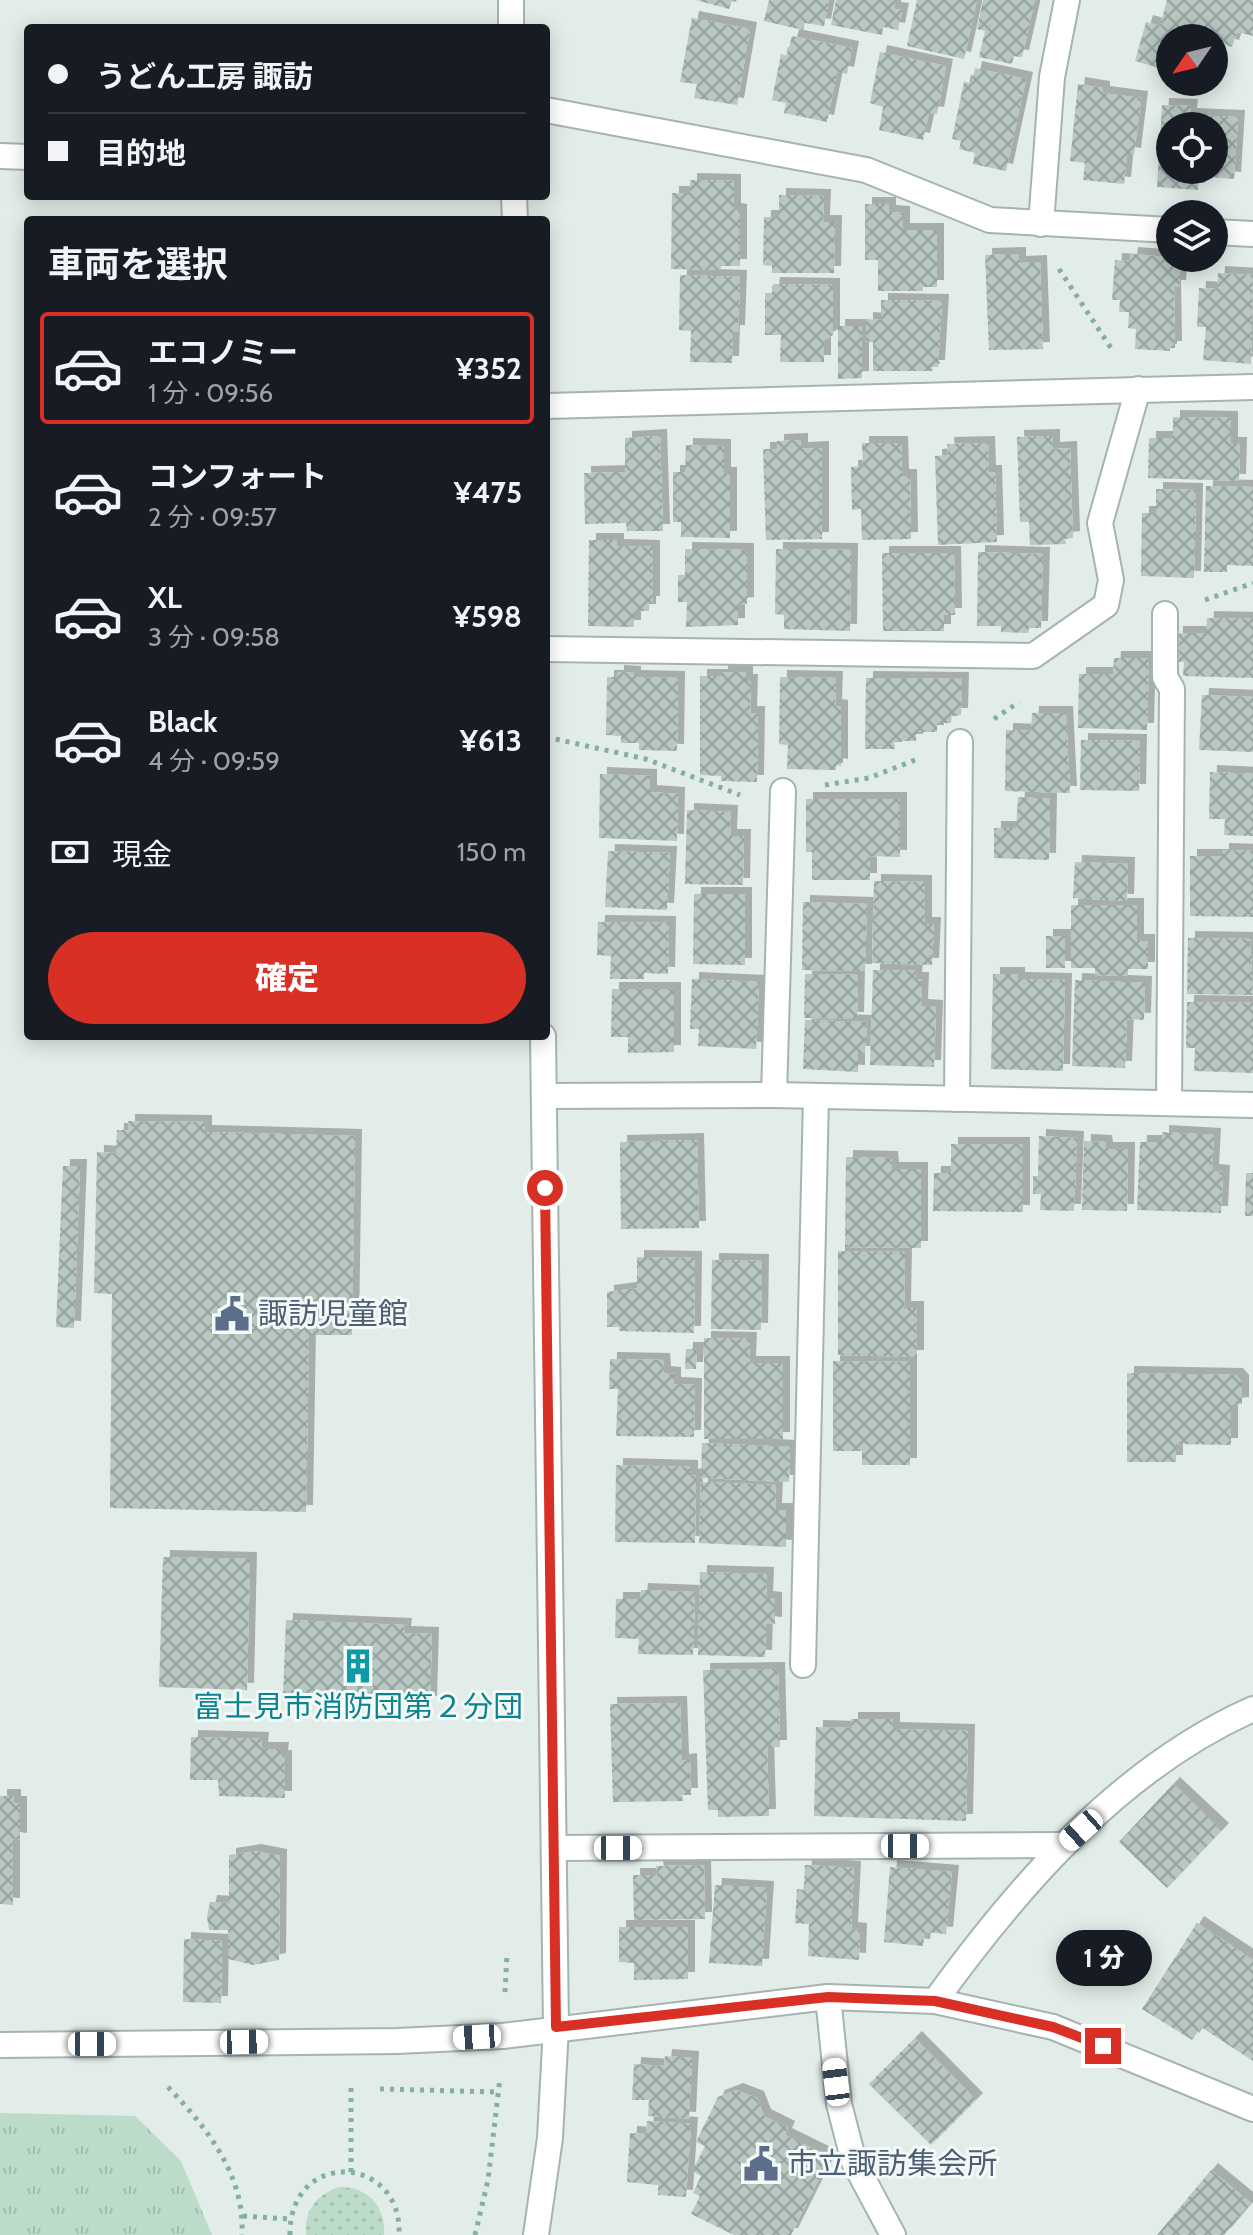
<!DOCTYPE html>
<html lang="ja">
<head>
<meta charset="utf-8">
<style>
  body { margin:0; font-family:Cabin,"Noto Sans JP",sans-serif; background:#242831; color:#f1f3f6; height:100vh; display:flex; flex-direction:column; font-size:30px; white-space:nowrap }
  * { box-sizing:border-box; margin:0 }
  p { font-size:26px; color:#9ea1a6 }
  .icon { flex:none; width:44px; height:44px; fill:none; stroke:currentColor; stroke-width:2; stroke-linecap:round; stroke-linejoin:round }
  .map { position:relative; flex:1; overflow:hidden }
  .details { position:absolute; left:24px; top:216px; width:526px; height:824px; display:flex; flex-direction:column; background:#171b24; border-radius:8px; box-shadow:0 4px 20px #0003 }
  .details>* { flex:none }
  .hud { position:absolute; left:24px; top:24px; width:526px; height:176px; border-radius:8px; box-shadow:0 4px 20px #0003; display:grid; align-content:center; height:176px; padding:0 24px; background:#171b24 }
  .needle { width:52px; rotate:235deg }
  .fabs { position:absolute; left:1156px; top:24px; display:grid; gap:16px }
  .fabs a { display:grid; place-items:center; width:72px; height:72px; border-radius:50%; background:#171b24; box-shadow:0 4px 20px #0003; font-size:40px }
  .end { position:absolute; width:36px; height:36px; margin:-18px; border:10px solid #d93025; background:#fff; box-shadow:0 0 0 4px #fff }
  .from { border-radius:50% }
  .bubble { position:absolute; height:56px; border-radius:28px; background:#171b24; box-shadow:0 4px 20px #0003; font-size:26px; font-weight:800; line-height:56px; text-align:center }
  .car { position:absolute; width:24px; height:48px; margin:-24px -12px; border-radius:10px; box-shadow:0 0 6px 2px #0007; background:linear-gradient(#fff 24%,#345 0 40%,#fff 0 76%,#345 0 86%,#fff 0) }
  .hud b { display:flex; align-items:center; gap:28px; height:76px; font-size:30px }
  .hud b+b { border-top:2px solid #363941 }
  .hud i { width:20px; height:20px; background:#f1f3f6 }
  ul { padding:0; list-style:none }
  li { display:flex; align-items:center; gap:24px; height:112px; margin:0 16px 12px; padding:0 8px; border:4px solid transparent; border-radius:8px }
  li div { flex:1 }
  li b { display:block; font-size:30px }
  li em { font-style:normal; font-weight:800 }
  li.selected { border-color:#d93025 }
  li>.icon { width:72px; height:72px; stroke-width:1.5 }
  h2 { padding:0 24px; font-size:36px; line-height:96px }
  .pay { display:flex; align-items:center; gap:20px; height:88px; padding:0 24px; font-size:30px }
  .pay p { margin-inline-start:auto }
  .cta { display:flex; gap:16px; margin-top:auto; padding:16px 24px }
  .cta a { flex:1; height:92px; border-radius:48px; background:#d93025; color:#fff; font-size:32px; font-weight:800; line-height:92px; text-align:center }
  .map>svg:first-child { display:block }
  .grass { fill:url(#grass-dots) }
  .park { fill:url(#park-tufts) }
  .building { fill:url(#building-cross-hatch); fill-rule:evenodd; filter:url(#shadow) }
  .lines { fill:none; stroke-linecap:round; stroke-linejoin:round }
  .minor-casing { stroke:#a5b4b1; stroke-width:28 }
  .path { stroke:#84afa7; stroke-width:5; stroke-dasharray:4 6; stroke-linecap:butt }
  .minor { stroke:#fff; stroke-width:24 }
  .route { stroke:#d93025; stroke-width:10 }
  .labels { text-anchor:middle; stroke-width:6; stroke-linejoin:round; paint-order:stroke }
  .service-label { font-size:30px; fill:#4e5e75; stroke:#f3f9f6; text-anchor:start }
  .culture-label { font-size:30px; fill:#0d838f; stroke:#f3f9f6 }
</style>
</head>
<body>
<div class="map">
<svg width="1253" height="2235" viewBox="0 0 1253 2235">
  <defs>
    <pattern id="grass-dots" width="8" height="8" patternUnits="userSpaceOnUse" patternTransform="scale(2)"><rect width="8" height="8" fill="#bcdcc9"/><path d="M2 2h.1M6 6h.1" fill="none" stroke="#a1bead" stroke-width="1.8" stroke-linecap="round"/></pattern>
    <pattern id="park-tufts" width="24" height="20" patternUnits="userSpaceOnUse" patternTransform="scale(2)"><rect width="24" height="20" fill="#bcdcc9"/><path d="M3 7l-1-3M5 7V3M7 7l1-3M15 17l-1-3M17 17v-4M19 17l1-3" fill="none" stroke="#a1bead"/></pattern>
    <pattern id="building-cross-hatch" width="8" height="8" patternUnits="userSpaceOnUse" patternTransform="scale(2)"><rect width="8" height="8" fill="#b8c7c2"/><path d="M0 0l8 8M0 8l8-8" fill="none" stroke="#95a39f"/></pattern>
    <filter id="shadow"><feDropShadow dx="7" dy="-7" stdDeviation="0" flood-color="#0004"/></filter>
  </defs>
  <rect width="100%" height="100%" fill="#e2ece9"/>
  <path class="grass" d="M 339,2187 C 368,2186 386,2207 384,2235 L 306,2235 C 304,2210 316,2195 339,2187 Z"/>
  <polygon class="park" points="0,2113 135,2116 181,2161 212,2235 0,2235"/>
  <g class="building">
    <polygon points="696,0 732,0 729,9"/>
    <polygon points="769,0 829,0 824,26 805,23 803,30 764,21"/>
    <polygon points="836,0 895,0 894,9 902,10 898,30 883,27 882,35 831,25"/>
    <polygon points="917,0 977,0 964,59 907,46"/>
    <polygon points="983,0 1035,0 1022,57 1014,56 1012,64 979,57 985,31 977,29"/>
    <polygon points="1167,0 1253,0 1253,36 1237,32 1232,47 1214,41 1214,38 1170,38 1170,71 1135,61 1146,22 1160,26"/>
    <polygon points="692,18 750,29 737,105 694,98 697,84 680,82"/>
    <polygon points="792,36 852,48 847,74 837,72 827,122 784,113 786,103 772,100 781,54 787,56"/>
    <polygon points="880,52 946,66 937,114 929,113 923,140 879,130 883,107 870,103"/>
    <polygon points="975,68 1026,79 1006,171 973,164 975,153 959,149 961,141 952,139 964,82 972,83"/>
    <polygon points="1078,84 1103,88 1103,93 1141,98 1134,155 1127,154 1124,184 1083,180 1085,163 1070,161"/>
    <path d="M 1162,105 L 1191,106 L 1190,115 L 1238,117 L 1234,179 L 1199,176 L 1198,190 L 1157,187 ZM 1170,126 L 1214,126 L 1214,170 L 1170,170 Z"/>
    <polygon points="690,180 734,181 734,210 740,211 740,266 721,266 721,270 671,269 672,193 690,193"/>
    <polygon points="779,195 824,196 823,222 835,222 834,273 772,273 772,266 763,265 764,217 779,217"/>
    <polygon points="865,204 889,204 889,212 903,213 903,230 937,230 937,287 923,287 923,291 878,291 878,260 865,260"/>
    <polygon points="1019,254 1019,263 1040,262 1043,349 989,350 985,255"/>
    <polygon points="1131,254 1181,258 1179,287 1174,287 1175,348 1170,348 1170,351 1135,349 1136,329 1128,328 1129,312 1119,312 1120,300 1112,300 1115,260 1130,261"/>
    <polygon points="1218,273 1253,275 1251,364 1203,360 1206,327 1197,327 1199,288 1217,289"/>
    <polygon points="680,275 740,277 738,332 733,332 732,363 690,362 691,331 679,330"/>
    <polygon points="773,284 833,285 833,335 824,340 824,362 780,362 781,335 765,335 765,293 772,293"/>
    <polygon points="881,300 942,301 938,367 932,367 933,371 873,371 873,342 866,341 866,319 881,320"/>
    <polygon points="838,326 862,326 862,378 838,379"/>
    <polygon points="1173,417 1231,418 1231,444 1240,444 1239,481 1148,478 1149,438 1173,438"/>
    <polygon points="660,436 663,531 627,531 626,523 585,524 584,473 625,472 625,438"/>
    <polygon points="1053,436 1053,449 1070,448 1073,538 1065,539 1066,544 1030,545 1029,522 1020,522 1017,437"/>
    <polygon points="801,440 801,449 822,448 822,539 766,540 763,449 777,449 777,441"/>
    <polygon points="862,443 901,443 902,476 910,476 911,539 862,540 861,509 852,510 851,467 863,466"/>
    <polygon points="988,443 989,472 995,472 997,542 938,545 935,456 948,455 947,444"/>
    <polygon points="686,445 724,446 724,474 730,474 730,538 681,537 681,522 673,522 673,472 685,472"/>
    <polygon points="1206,486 1253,487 1253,566 1227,565 1227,572 1204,572"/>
    <polygon points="1156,489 1196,490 1194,578 1141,576 1142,513 1156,513"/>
    <polygon points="589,540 617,540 617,546 653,547 653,603 649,603 649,611 634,611 634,627 588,626"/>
    <polygon points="685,549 747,550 747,604 738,605 738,625 686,627 687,602 678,602 678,575 685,575"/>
    <polygon points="776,549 851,550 850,631 784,629 784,615 775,614"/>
    <polygon points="978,552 1043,554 1041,628 1029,628 1028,633 1001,632 1001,626 977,626"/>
    <polygon points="882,553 954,553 955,615 944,615 944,631 883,631"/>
    <polygon points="1207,618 1253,619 1253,678 1183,676 1184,662 1175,662 1176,633 1206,633"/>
    <polygon points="1114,658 1149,658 1147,730 1078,728 1079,674 1113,674"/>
    <polygon points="617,672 634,673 634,677 678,678 677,751 639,750 639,743 621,743 621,736 606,735 607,677 617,677"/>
    <polygon points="721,672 746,672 746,681 751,681 750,713 758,713 757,782 721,781 721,776 700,775 700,676 721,676"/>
    <polygon points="780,677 836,678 835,706 841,707 841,766 836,765 836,770 787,769 788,745 779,744"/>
    <polygon points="866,678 962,679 961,715 952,715 951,723 937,723 937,732 916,732 916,741 894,741 895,749 865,749"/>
    <polygon points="1202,695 1253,697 1253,752 1199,750"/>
    <polygon points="1032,713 1066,713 1070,793 1005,791 1006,730 1031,731"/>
    <polygon points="1081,740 1140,741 1139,791 1080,790"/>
    <polygon points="1210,772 1253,774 1253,836 1224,835 1225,819 1209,819"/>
    <polygon points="600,774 650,776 650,792 678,794 677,841 599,838"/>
    <polygon points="1018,797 1050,799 1049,860 994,858 994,828 1016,828"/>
    <polygon points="806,799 900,799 900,857 870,856 870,880 812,880 812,852 806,852"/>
    <polygon points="687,810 731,812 730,836 744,836 743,885 685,884"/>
    <polygon points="1222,850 1253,851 1253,917 1190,916 1190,856 1222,856"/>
    <polygon points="608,851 670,853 667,910 605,907"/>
    <polygon points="1075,862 1128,864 1127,901 1073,898"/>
    <polygon points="874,881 925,882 925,924 934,924 932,965 872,963"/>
    <polygon points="694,894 745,894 745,965 693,964"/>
    <polygon points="803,902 867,904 865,971 802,970"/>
    <polygon points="1071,905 1137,905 1137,941 1148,941 1148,969 1128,969 1128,976 1095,975 1095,968 1071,968"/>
    <polygon points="598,922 669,923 668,974 644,973 644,979 610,979 611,956 597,955"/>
    <rect x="1046" y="936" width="19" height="32"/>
    <polygon points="1188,938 1250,939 1253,995 1187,994"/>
    <polygon points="873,970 916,971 915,979 922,979 921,1006 936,1007 934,1067 870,1065"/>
    <polygon points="805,974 858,975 857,1019 804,1018"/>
    <polygon points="993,974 1018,974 1018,979 1065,980 1063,1071 991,1069"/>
    <polygon points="692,979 759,982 756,1049 698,1046 699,1029 690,1029"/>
    <polygon points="1075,980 1145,983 1144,1020 1127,1019 1125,1068 1072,1066"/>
    <polygon points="612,989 674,989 674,1052 628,1053 628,1037 611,1037"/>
    <polygon points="1187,1002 1253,1003 1253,1073 1194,1071 1195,1048 1186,1048"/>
    <polygon points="805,1020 867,1022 865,1053 858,1053 858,1072 803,1069"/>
    <polygon points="128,1121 205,1122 205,1132 355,1136 352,1335 309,1335 306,1512 110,1508 112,1294 94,1293 97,1152 116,1153 117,1130 128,1130"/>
    <polygon points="1162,1132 1214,1135 1212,1171 1223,1172 1221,1213 1137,1210 1140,1142 1162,1142"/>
    <polygon points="1039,1136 1077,1138 1074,1211 1040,1210 1041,1194 1033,1194 1033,1176 1038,1176"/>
    <polygon points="697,1140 699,1228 621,1229 620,1142"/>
    <polygon points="1084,1141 1105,1142 1106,1149 1128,1149 1127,1211 1082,1210"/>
    <polygon points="951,1144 1023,1144 1023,1212 933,1211 934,1173 951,1173"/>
    <polygon points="846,1157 891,1158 892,1169 921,1169 921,1248 845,1247"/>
    <polygon points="63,1166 80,1166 74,1328 56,1327"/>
    <polygon points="1246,1173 1253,1173 1253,1216 1245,1216"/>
    <polygon points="838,1251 905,1252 904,1308 917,1308 917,1357 838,1355"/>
    <polygon points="637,1257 695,1258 694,1333 619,1331 619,1327 607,1327 607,1292 637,1288"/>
    <polygon points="712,1260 762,1261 761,1330 711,1329"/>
    <polygon points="704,1338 750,1339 749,1363 783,1363 783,1439 704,1439"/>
    <polygon points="686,1349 697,1349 696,1369 685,1369"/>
    <polygon points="610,1359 663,1360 664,1373 674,1374 674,1384 695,1385 694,1437 616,1436 618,1389 609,1389"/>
    <polygon points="833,1361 910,1362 910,1465 862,1465 862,1451 833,1451"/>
    <polygon points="1127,1373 1236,1375 1242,1382 1242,1404 1231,1405 1231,1445 1176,1444 1176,1462 1127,1462"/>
    <polygon points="702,1443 790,1447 789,1482 701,1478"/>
    <polygon points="616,1465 691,1467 691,1476 696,1475 695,1543 615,1542"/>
    <polygon points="701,1482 776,1485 775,1510 786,1510 786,1547 699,1543"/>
    <polygon points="163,1557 250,1559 247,1690 159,1687"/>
    <polygon points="700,1572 767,1574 766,1598 775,1599 775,1624 766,1623 765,1657 698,1655"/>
    <polygon points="641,1590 695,1592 693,1655 638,1654 639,1639 615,1638 616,1599 640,1599"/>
    <polygon points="286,1620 405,1625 404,1633 432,1634 430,1703 283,1697"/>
    <polygon points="778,1669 780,1747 767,1747 769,1816 718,1817 718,1810 708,1810 703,1670"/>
    <polygon points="680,1703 682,1761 690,1760 691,1795 682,1795 683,1801 613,1802 610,1704"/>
    <polygon points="851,1719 893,1719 893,1729 968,1731 966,1821 814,1816 816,1727 851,1728"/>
    <polygon points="191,1737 262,1739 261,1749 282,1749 281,1757 285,1757 285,1798 219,1796 218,1780 190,1780"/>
    <polygon points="1173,1784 1222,1830 1167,1888 1119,1842"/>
    <polygon points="0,1796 14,1796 14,1803 20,1803 20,1840 13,1839 13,1905 0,1904"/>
    <polygon points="254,1851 280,1856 279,1960 253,1965 228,1959 228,1930 209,1930 207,1917 210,1902 229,1903 229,1855"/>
    <polygon points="704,1865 705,1919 634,1920 633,1875 657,1875 656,1866"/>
    <polygon points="805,1865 854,1868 851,1929 860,1930 859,1960 808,1956 809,1924 795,1923 797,1889 804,1890"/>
    <polygon points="890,1867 952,1872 946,1934 925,1932 923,1946 884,1942"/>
    <polygon points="715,1885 767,1888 762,1966 709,1963"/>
    <polygon points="1197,1923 1253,1960 1253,2061 1201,2027 1192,2040 1142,2009"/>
    <polygon points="619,1927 688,1927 688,1979 634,1980 634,1963 619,1962"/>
    <polygon points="184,1939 222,1941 221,2003 183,2002"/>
    <polygon points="915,2038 976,2100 931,2145 869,2084"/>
    <polygon points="665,2056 692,2058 689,2119 648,2116 649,2100 632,2100 634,2064 664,2066"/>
    <polygon points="736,2090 757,2098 764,2116 788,2128 785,2135 830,2157 791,2235 734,2235 691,2214 700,2196 693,2193 701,2176 692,2171 705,2146 696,2142 718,2097"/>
    <polygon points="647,2121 691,2124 686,2197 658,2195 658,2185 627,2182 630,2133 646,2134"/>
    <polygon points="1211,2170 1251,2203 1224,2235 1157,2235"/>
  </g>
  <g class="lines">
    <g class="minor-casing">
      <g id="minor">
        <polyline points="511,0 511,28"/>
        <polyline points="546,110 866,170 990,220 1170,230"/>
        <polyline points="0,156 28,157"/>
        <polyline points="514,196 515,220"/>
        <polyline points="1041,224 1052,77 1067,0"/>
        <polyline points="1214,232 1253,234"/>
        <polyline points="546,406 1253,387"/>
        <polyline points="1165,614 1165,677 1172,689 1169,1103"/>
        <polyline points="546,649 1033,656 1106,605 1111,580 1100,523 1138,389"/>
        <polyline points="774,1095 783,791"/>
        <polyline points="544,1096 774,1095 1253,1105"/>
        <polyline points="957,1099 960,742"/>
        <polyline points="803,1665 816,1097"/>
        <polyline points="554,1848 1064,1845"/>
        <polyline points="828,1997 839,2104 854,2162 893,2235"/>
        <path d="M 935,2001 C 1018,1886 1120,1768 1253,1709"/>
        <polyline points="0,2045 397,2041 503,2036 828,1997 935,2001 1053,2027 1253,2109"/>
        <polyline points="536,2235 550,2138 556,2027 543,1036"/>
      </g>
    </g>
    <g class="path">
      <polyline points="1059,269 1111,348"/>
      <polyline points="1205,600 1253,583"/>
      <polyline points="994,719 1019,702"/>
      <polyline points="546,737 646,759 740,795"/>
      <polyline points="825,785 869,778 915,760"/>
      <polyline points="505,1992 507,1954"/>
      <path d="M 168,2087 C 207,2128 245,2175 242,2235"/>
      <polyline points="380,2089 498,2092"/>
      <polyline points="351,2172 351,2088"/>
      <polyline points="243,2216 290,2219"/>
      <path d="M 290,2235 C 289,2148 403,2154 399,2235"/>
      <polyline points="475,2235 488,2180 500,2078"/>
    </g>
    <use href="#minor" class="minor"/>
  </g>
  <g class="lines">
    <polyline class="route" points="545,1188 556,2027 828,1997 935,2001 1053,2027 1103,2046"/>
  </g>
  <defs>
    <g id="civic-bare" transform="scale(2.76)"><path d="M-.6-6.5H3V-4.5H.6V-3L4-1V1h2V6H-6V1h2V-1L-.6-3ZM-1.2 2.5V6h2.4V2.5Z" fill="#5c6f8a" stroke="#f3f9f6" stroke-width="2.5" paint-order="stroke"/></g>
    <g id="building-bare" transform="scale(2.76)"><path d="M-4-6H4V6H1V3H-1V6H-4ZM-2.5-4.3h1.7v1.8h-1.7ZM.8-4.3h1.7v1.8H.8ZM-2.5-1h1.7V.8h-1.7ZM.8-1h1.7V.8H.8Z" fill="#0f9aa8" stroke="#f3f9f6" stroke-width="2.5" paint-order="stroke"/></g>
  </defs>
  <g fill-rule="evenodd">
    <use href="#civic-bare" x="232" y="1314"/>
    <use href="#building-bare" x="358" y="1666"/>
    <use href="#civic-bare" x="761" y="2164"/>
  </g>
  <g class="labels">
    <g class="service-label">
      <text x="258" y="1324">諏訪児童館</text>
      <text x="787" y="2174">市立諏訪集会所</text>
    </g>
    <g class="culture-label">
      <text x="358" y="1717">富士見市消防団第２分団</text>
    </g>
  </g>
</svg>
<div class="fabs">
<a><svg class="needle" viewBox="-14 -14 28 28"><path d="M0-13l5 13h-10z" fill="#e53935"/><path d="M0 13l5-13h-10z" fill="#9ea1a6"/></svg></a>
<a><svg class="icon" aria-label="locate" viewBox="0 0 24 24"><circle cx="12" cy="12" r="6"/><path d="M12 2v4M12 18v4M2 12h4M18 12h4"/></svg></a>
<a><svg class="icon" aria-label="layers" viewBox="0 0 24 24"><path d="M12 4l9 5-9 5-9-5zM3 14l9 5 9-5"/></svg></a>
</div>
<i class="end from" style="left:545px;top:1188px"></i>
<i class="end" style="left:1103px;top:2046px"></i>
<div class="bubble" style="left:1056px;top:1930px;width:96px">1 分</div>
<i class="car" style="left:1081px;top:1830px;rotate:228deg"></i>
<i class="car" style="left:905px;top:1846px;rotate:90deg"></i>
<i class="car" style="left:618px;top:1848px;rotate:90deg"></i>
<i class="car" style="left:477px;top:2037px;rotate:267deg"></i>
<i class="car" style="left:244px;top:2042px;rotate:89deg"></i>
<i class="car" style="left:92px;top:2044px;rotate:90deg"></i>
<i class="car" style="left:836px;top:2082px;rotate:353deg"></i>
<div class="hud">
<b><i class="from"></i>うどん工房 諏訪</b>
<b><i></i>目的地</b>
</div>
<section class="details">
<h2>車両を選択</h2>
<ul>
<li class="selected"><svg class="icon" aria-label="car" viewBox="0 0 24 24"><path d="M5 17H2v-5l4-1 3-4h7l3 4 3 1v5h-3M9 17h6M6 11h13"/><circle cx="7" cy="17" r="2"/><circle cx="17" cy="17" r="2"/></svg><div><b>エコノミー</b><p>1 分 · 09:56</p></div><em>¥352</em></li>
<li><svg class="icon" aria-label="car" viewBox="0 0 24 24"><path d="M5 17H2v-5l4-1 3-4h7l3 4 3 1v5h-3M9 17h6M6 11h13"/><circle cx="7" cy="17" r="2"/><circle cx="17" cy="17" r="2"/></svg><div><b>コンフォート</b><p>2 分 · 09:57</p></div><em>¥475</em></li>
<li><svg class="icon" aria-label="car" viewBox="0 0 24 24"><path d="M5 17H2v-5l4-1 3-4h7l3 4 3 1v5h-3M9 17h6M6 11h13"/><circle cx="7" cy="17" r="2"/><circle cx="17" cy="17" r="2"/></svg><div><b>XL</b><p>3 分 · 09:58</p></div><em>¥598</em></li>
<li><svg class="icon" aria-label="car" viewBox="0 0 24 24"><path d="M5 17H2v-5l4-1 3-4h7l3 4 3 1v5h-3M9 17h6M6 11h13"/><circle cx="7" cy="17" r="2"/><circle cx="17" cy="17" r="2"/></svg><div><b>Black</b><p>4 分 · 09:59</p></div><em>¥613</em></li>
</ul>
<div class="pay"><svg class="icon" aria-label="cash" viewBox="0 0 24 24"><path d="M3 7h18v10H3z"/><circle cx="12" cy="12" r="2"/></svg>現金<p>150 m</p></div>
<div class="cta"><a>確定</a></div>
</section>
</div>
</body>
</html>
